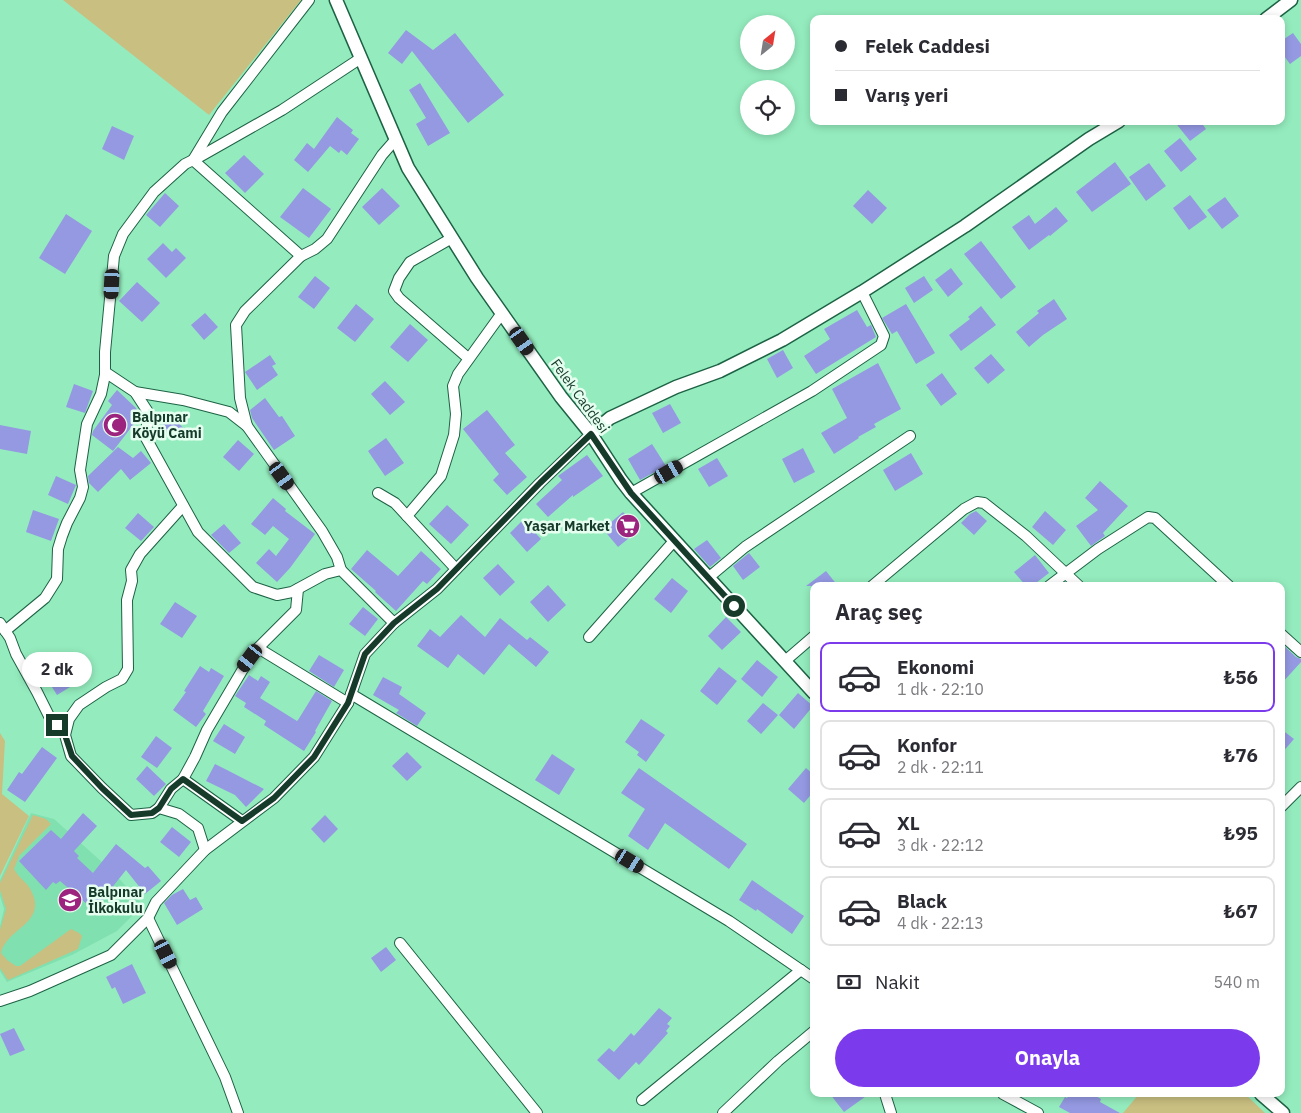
<!DOCTYPE html>
<html lang="tr">
<head>
<meta charset="utf-8">
<style>
  body { margin:0; font-family:"IBM Plex Sans",sans-serif; background:#f7f7f7; color:#2b2b33; height:100vh; display:flex; flex-direction:column; font-size:19px; white-space:nowrap }
  * { box-sizing:border-box; margin:0 }
  p { font-size:16px; color:#7c7c81 }
  .icon { flex:none; width:28px; height:28px; fill:none; stroke:currentColor; stroke-width:2; stroke-linecap:round; stroke-linejoin:round }
  .map { position:relative; flex:1; overflow:hidden }
  .details { position:absolute; left:810px; top:582px; width:475px; height:515px; display:flex; flex-direction:column; background:#fff; border-radius:10px; box-shadow:0 2px 8px #0003 }
  .details>* { flex:none }
  .banner { position:absolute; left:810px; top:15px; width:475px; height:110px; border-radius:10px; box-shadow:0 2px 8px #0003; display:grid; align-content:center; height:110px; padding:0 25px; background:#fff }
  .needle { width:32px; rotate:30deg }
  .buttons { position:absolute; left:740px; top:15px; display:grid; gap:10px }
  .buttons a { display:grid; place-items:center; width:55px; height:55px; border-radius:50%; background:#fff; box-shadow:0 2px 8px #0003; font-size:25px }
  .end { position:absolute; width:22px; height:22px; margin:-11px; border:6px solid #163b2a; background:#fff; box-shadow:0 0 0 2px #fff }
  .from { border-radius:50% }
  .bubble { position:absolute; height:35px; border-radius:18px; background:#fff; box-shadow:0 2px 8px #0003; font-size:16px; font-weight:800; line-height:35px; text-align:center }
  .car { position:absolute; width:15px; height:30px; margin:-15px -8px; border-radius:6px; box-shadow:0 0 4px 1px #0007; background:linear-gradient(#222 24%,#8ab4d8 0 40%,#222 0 76%,#8ab4d8 0 86%,#222 0) }
  .banner b { display:flex; align-items:center; gap:18px; height:48px; font-size:19px }
  .banner b+b { border-top:1px solid #e1e1e2 }
  .banner i { width:12px; height:12px; background:#2b2b33 }
  ul { padding:0; list-style:none }
  li { display:flex; align-items:center; gap:15px; height:70px; margin:0 10px 8px; padding:0 15px; border:2px solid #e1e1e2; border-radius:10px }
  li div { flex:1 }
  li b { display:block; font-size:19px }
  li em { font-style:normal; font-weight:800 }
  li.on { border-color:#7c3aed }
  li>.icon { width:45px; height:45px; stroke-width:1.5 }
  h2 { padding:0 25px; font-size:22px; line-height:60px }
  .pay { display:flex; align-items:center; gap:12px; height:55px; padding:0 25px; font-size:19px }
  .pay p { margin-inline-start:auto }
  .action { display:flex; gap:10px; margin-top:auto; padding:10px 25px }
  .action a { flex:1; height:58px; border-radius:30px; background:#7c3aed; color:#fff; font-size:20px; font-weight:800; line-height:58px; text-align:center }
  .map>svg:first-child { display:block }
  .built { fill:#80e0af }
  .green { fill:#c9bf81 }
  .building { fill:#9499e2 }
  .lines { fill:none; stroke-linecap:round; stroke-linejoin:round }
  .minor-casing { stroke:#1d6244; stroke-width:12 }
  .tertiary-casing { stroke:#1d6244; stroke-width:15 }
  .minor { stroke:#fff; stroke-width:10 }
  .tertiary { stroke:#fff; stroke-width:12 }
  .route { stroke:#163b2a; stroke-width:6 }
  .labels { text-anchor:middle; stroke-width:5; stroke-linejoin:round; paint-order:stroke }
  .street-label { font-size:14px; fill:#163b2a; stroke:#e5feef }
  .poi-label { font-size:14px; font-weight:bold; fill:#163b2a; stroke:#e5feef; text-anchor:start }
</style>
</head>
<body>
<div class="map">
<svg width="1301" height="1113" viewBox="0 0 1301 1113">
  <rect width="100%" height="100%" fill="#94ecbe"/>
  <polygon class="built" points="31,813 54,819 113,872 143,905 117,931 72,955 7,982 0,971 0,926 4,909 0,896 0,880"/>
  <g class="green">
    <polygon points="63,0 301,0 209,115"/>
    <polygon points="0,733 5,741 2,794 29,816 0,876"/>
    <path d="M 33,815 L 46,819 L 51,824 L 19,856 L 14,869 C 19,878 25,881 29,887 C 51,923 7,927 1,953 L 7,960 L 16,966 L 20,966 L 71,929 L 79,933 L 82,936 L 78,949 L 8,980 L 0,968 L 0,930 L 6,909 L 0,890 L 0,883 Z"/>
    <polygon points="1139,1094 1245,1094 1265,1113 1123,1113"/>
  </g>
  <g class="building">
    <polygon points="406,30 433,50 455,33 504,95 468,123 412,51 402,64 388,53"/>
    <polygon points="1293,33 1301,44 1301,56 1290,64 1281,52 1281,41"/>
    <polygon points="420,83 450,133 428,146 416,124 426,118 409,90"/>
    <polygon points="337,117 353,130 351,133 359,139 347,155 341,150 339,153 330,146 308,172 294,160 307,143 314,149"/>
    <polygon points="1174,121 1200,121 1206,129 1190,141"/>
    <polygon points="112,126 134,136 124,160 102,149"/>
    <polygon points="1180,138 1197,159 1181,172 1164,151"/>
    <polygon points="244,155 264,174 245,193 225,173"/>
    <polygon points="1115,162 1131,184 1092,212 1076,192"/>
    <polygon points="1149,163 1166,186 1146,201 1129,177"/>
    <polygon points="303,188 331,209 309,238 280,217"/>
    <polygon points="382,188 400,206 379,225 362,207"/>
    <polygon points="868,190 887,208 872,224 853,206"/>
    <polygon points="165,193 179,206 160,227 146,215"/>
    <polygon points="1190,195 1207,217 1189,230 1173,208"/>
    <polygon points="1225,197 1239,216 1222,229 1207,210"/>
    <polygon points="1056,207 1068,221 1050,236 1049,235 1029,250 1012,227 1029,215 1035,224"/>
    <polygon points="66,214 92,231 65,274 39,258"/>
    <polygon points="981,241 1016,287 1001,299 964,254"/>
    <polygon points="163,243 172,252 176,248 186,258 166,278 147,259"/>
    <polygon points="951,268 963,284 948,297 935,280"/>
    <polygon points="315,276 330,288 314,309 298,297"/>
    <polygon points="924,276 933,290 914,303 905,288"/>
    <polygon points="137,282 160,303 142,322 119,301"/>
    <polygon points="1054,299 1067,319 1043,335 1029,347 1016,332 1039,313 1037,311"/>
    <polygon points="356,304 374,319 355,342 337,328"/>
    <polygon points="906,304 935,353 916,364 897,331 892,334 882,318"/>
    <polygon points="981,306 996,325 961,351 949,335 970,319 968,317"/>
    <polygon points="857,310 867,327 871,325 876,337 816,374 804,356 830,339 824,329"/>
    <polygon points="205,313 218,327 204,340 191,325"/>
    <polygon points="410,324 428,340 408,362 390,347"/>
    <polygon points="783,350 793,368 777,378 767,359"/>
    <polygon points="991,354 1005,370 988,384 974,368"/>
    <polygon points="270,355 276,364 272,366 278,375 257,390 245,372"/>
    <polygon points="878,363 901,409 874,424 876,427 858,437 859,438 834,454 821,433 847,418 832,389"/>
    <polygon points="942,373 957,394 941,406 926,385"/>
    <polygon points="385,381 405,402 390,415 371,394"/>
    <polygon points="74,384 93,391 85,413 66,407"/>
    <polygon points="117,390 136,408 140,416 113,451 92,435 93,431 112,405 108,401"/>
    <polygon points="265,398 279,417 282,416 295,436 274,450 252,418 250,410"/>
    <polygon points="670,404 681,423 663,433 652,413"/>
    <polygon points="487,410 515,445 505,453 527,477 507,495 493,480 499,474 463,429"/>
    <polygon points="172,416 185,430 174,440 161,426"/>
    <polygon points="0,425 31,431 27,454 0,449"/>
    <polygon points="386,438 404,463 385,476 368,451"/>
    <polygon points="238,440 254,454 239,471 223,457"/>
    <polygon points="652,444 666,466 640,480 628,459"/>
    <polygon points="118,447 133,458 141,451 151,463 130,480 121,469 98,492 89,483 88,476"/>
    <polygon points="803,448 815,472 794,483 782,459"/>
    <polygon points="911,453 923,474 895,491 883,470"/>
    <polygon points="587,455 603,476 573,497 573,495 548,517 536,504 562,480 558,476"/>
    <polygon points="717,458 728,476 709,487 698,469"/>
    <polygon points="56,476 76,485 68,504 48,495"/>
    <polygon points="1100,481 1128,506 1103,533 1105,536 1091,546 1076,526 1098,510 1085,498"/>
    <polygon points="273,498 286,509 285,511 315,534 290,568 277,582 256,563 269,549 276,556 289,539 273,526 265,535 251,524"/>
    <polygon points="447,505 469,525 451,544 429,524"/>
    <polygon points="33,510 59,519 51,541 26,532"/>
    <polygon points="976,511 987,521 974,535 961,523 970,514"/>
    <polygon points="1045,511 1066,530 1053,545 1032,527"/>
    <polygon points="623,512 639,530 618,547 603,529"/>
    <polygon points="138,513 154,527 141,541 125,528"/>
    <polygon points="523,520 541,539 527,552 510,533"/>
    <polygon points="224,524 241,543 229,553 211,535"/>
    <polygon points="707,540 721,558 710,567 694,549"/>
    <polygon points="367,550 398,576 421,551 441,569 427,584 423,581 396,611 375,592 376,591 351,569"/>
    <polygon points="749,553 760,567 743,580 733,566"/>
    <polygon points="1035,555 1049,573 1032,586 1026,586 1014,572"/>
    <polygon points="498,564 515,582 500,596 483,578"/>
    <polygon points="826,571 838,586 806,586"/>
    <polygon points="672,578 688,591 671,613 654,599"/>
    <polygon points="548,585 566,605 548,622 530,602"/>
    <polygon points="175,602 197,616 182,638 160,624"/>
    <polygon points="363,607 378,619 365,636 349,624"/>
    <polygon points="461,615 485,637 500,618 527,640 530,637 549,652 536,667 509,644 484,675 458,654 448,668 417,646 430,629 440,637"/>
    <polygon points="726,617 741,632 722,650 708,636"/>
    <polygon points="1281,643 1296,657 1301,659 1301,662 1281,684"/>
    <polygon points="319,655 344,670 334,687 309,671"/>
    <polygon points="757,660 778,677 762,697 741,679"/>
    <polygon points="63,665 75,684 57,695 45,676"/>
    <polygon points="200,666 209,672 211,668 224,676 203,711 206,714 196,727 173,710 186,692 184,691"/>
    <polygon points="719,667 737,681 717,705 700,691"/>
    <polygon points="249,675 258,681 261,676 270,682 260,698 297,721 298,720 316,691 332,701 315,731 316,732 304,751 264,725 266,721 244,707 246,703 235,696"/>
    <polygon points="383,677 402,687 399,694 426,713 417,726 396,713 399,710 373,695"/>
    <polygon points="798,693 813,706 794,729 779,715"/>
    <polygon points="763,703 778,715 761,734 747,721"/>
    <polygon points="641,719 665,735 646,762 637,755 639,752 625,742"/>
    <polygon points="224,724 245,737 235,754 213,741"/>
    <polygon points="1281,729 1294,739 1281,754"/>
    <polygon points="156,736 172,748 157,768 141,757"/>
    <polygon points="42,747 57,758 25,802 7,790 19,772 22,774"/>
    <polygon points="407,752 422,767 407,781 392,766"/>
    <polygon points="552,754 575,769 559,795 535,780"/>
    <polygon points="215,764 227,770 264,789 246,807 235,795 206,781"/>
    <polygon points="147,766 166,784 154,796 136,779"/>
    <polygon points="639,768 747,844 729,869 665,823 648,850 628,836 645,809 621,793"/>
    <polygon points="806,768 814,775 814,791 804,803 788,789"/>
    <polygon points="83,813 97,826 74,851 79,856 77,858 93,873 116,844 145,868 148,866 161,881 145,894 126,870 110,890 111,891 94,910 60,881 56,884 53,882 46,890 19,861 51,830 61,839"/>
    <polygon points="325,815 338,829 324,843 311,829"/>
    <polygon points="172,827 191,842 179,857 160,842"/>
    <polygon points="752,880 804,916 792,934 757,909 756,911 739,900"/>
    <polygon points="183,889 190,900 196,897 203,909 177,925 164,903 172,895"/>
    <polygon points="386,947 396,960 381,972 371,958"/>
    <polygon points="132,964 146,993 123,1004 115,987 112,989 106,977"/>
    <polygon points="659,1008 672,1018 667,1024 670,1026 666,1031 668,1033 639,1065 636,1062 619,1080 597,1060 609,1048 614,1052 631,1033 634,1036"/>
    <polygon points="14,1028 25,1050 10,1056 0,1034"/>
    <polygon points="830,1094 869,1094 844,1112"/>
    <polygon points="1070,1094 1092,1094 1101,1099 1100,1102 1120,1113 1070,1113 1059,1107 1065,1097 1067,1098"/>
  </g>
  <g class="lines">
    <g class="minor-casing">
      <g id="minor">
        <polyline points="193,160 222,112 309,0"/>
        <polyline points="194,160 282,110 361,58"/>
        <polyline points="452,238 410,262 399,278 394,291 399,298 468,358"/>
        <polyline points="105,372 135,392 148,412 146,438 198,532 253,587 277,595 292,592 325,574 341,570 394,623 437,589 540,483 591,434"/>
        <polyline points="135,392 183,400 229,412 247,426 322,531 337,557 341,570"/>
        <polyline points="247,426 240,398 236,325 245,311 301,256 315,249 327,239 382,155 396,139"/>
        <polyline points="378,493 395,503 456,569"/>
        <polyline points="631,493 812,391 881,345 884,336 862,292"/>
        <polyline points="183,506 140,554 131,570 132,581 127,600 128,669 122,679 106,687 79,705 69,719 65,735 71,756 102,788 131,815 152,813 159,808 179,814 198,828 205,850"/>
        <polyline points="407,516 441,476 454,435 456,414 453,386 458,374 502,313"/>
        <polyline points="708,578 745,547 910,436"/>
        <polyline points="872,586 964,509 977,502 984,503 1026,536 1079,586"/>
        <polyline points="1049,586 1098,549 1148,517 1155,518 1229,586"/>
        <polyline points="0,623 10,638 16,654 37,692 49,716 65,735"/>
        <polyline points="5,631 45,598 57,579 58,549 62,536 67,523 80,498 83,487 80,470 87,424 101,394 105,375 105,352 114,256 123,234 154,192 185,164 193,160 301,256"/>
        <polyline points="1281,634 1301,652"/>
        <polyline points="589,637 674,541"/>
        <polyline points="258,648 348,703"/>
        <polyline points="785,661 814,636"/>
        <polyline points="351,694 729,921 814,979"/>
        <polyline points="183,779 242,821"/>
        <polyline points="1281,807 1301,787"/>
        <polyline points="159,808 171,789 183,779 195,757 207,730 243,669 258,648 296,610 298,589"/>
        <polyline points="148,918 225,1077 238,1113"/>
        <polyline points="400,943 537,1113"/>
        <polyline points="0,1001 30,991 111,955 148,918 156,902 205,850 274,798 314,757 348,703 365,654 394,623"/>
        <polyline points="885,1094 891,1113"/>
        <polyline points="1003,1094 1038,1113"/>
        <polyline points="642,1100 801,970"/>
        <polyline points="723,1113 778,1061 814,1031"/>
      </g>
    </g>
    <g class="tertiary-casing">
      <g id="tertiary">
        <polyline points="336,0 408,168 477,278 561,397 591,434 621,480 631,493 814,693"/>
        <polyline points="1266,19 1291,0"/>
        <polyline points="591,434 610,418 676,387 720,371 782,340 862,292 965,226 1089,139 1119,121"/>
        <polyline points="1261,1094 1283,1113"/>
      </g>
    </g>
    <use href="#minor" class="minor"/>
    <use href="#tertiary" class="tertiary"/>
  </g>
  <g class="lines">
    <polyline class="route" points="57,725 65,735 72,756 102,788 131,815 152,813 159,808 171,789 183,779 242,821 274,798 314,757 348,703 365,654 394,623 437,589 540,483 591,434 631,493 734,606"/>
  </g>
  <defs>
    <g id="mosque-disc" transform="scale(1.25)"><circle r="9.5" fill="#9c247e" stroke="#e5feef"/><path d="M3.5-4.9A6 6 0 1 0 3.5 4.9A5 5 0 1 1 3.5-4.9Z" fill="#fff"/></g>
    <g id="supermarket-disc" transform="scale(1.25)"><circle r="9.5" fill="#9c247e" stroke="#e5feef"/><path d="M-6-5.5h2.5l.6 2H6L4.5 2H-2.5L-4.4-4H-6ZM-1.5 3.2a1.3 1.3 0 1 0 .1 0ZM3 3.2a1.3 1.3 0 1 0 .1 0Z" fill="#fff"/></g>
    <g id="school-disc" transform="scale(1.25)"><circle r="9.5" fill="#9c247e" stroke="#e5feef"/><path d="M0-5L7-2L0 1L-7-2ZM-4 1L0 2.5L4 1V4Q0 6-4 4Z" fill="#fff"/></g>
  </defs>
  <g fill-rule="evenodd">
    <use href="#mosque-disc" x="115" y="425"/>
    <use href="#supermarket-disc" x="628" y="526"/>
    <use href="#school-disc" x="70" y="900"/>
  </g>
  <g class="labels">
    <g class="street-label">
      <text transform="translate(580 396) rotate(54)" y="5">Felek Caddesi</text>
    </g>
    <g class="poi-label">
      <text x="132" y="422">Balpınar<tspan x="132" dy="16">Köyü Cami</tspan></text>
      <text x="610" y="531" text-anchor="end">Yaşar Market</text>
      <text x="88" y="897">Balpınar<tspan x="88" dy="16">İlkokulu</tspan></text>
    </g>
  </g>
</svg>
<div class="buttons">
<a><svg class="needle" viewBox="-14 -14 28 28"><path d="M0-13l5 13h-10z" fill="#e53935"/><path d="M0 13l5-13h-10z" fill="#7c7c81"/></svg></a>
<a><svg class="icon" aria-label="locate" viewBox="0 0 24 24"><circle cx="12" cy="12" r="6"/><path d="M12 2v4M12 18v4M2 12h4M18 12h4"/></svg></a>
</div>
<i class="end from" style="left:734px;top:606px"></i>
<i class="end" style="left:57px;top:725px"></i>
<div class="bubble" style="left:22px;top:652px;width:70px">2 dk</div>
<i class="car" style="left:112px;top:284px;rotate:183deg"></i>
<i class="car" style="left:522px;top:341px;rotate:145deg"></i>
<i class="car" style="left:669px;top:472px;rotate:60deg"></i>
<i class="car" style="left:282px;top:476px;rotate:144deg"></i>
<i class="car" style="left:250px;top:658px;rotate:217deg"></i>
<i class="car" style="left:630px;top:861px;rotate:121deg"></i>
<i class="car" style="left:166px;top:954px;rotate:154deg"></i>
<div class="banner">
<b><i class="from"></i>Felek Caddesi</b>
<b><i></i>Varış yeri</b>
</div>
<section class="details">
<h2>Araç seç</h2>
<ul>
<li class="on"><svg class="icon" aria-label="car" viewBox="0 0 24 24"><path d="M5 17H2v-5l4-1 3-4h7l3 4 3 1v5h-3M9 17h6M6 11h13"/><circle cx="7" cy="17" r="2"/><circle cx="17" cy="17" r="2"/></svg><div><b>Ekonomi</b><p>1 dk · 22:10</p></div><em>₺56</em></li>
<li><svg class="icon" aria-label="car" viewBox="0 0 24 24"><path d="M5 17H2v-5l4-1 3-4h7l3 4 3 1v5h-3M9 17h6M6 11h13"/><circle cx="7" cy="17" r="2"/><circle cx="17" cy="17" r="2"/></svg><div><b>Konfor</b><p>2 dk · 22:11</p></div><em>₺76</em></li>
<li><svg class="icon" aria-label="car" viewBox="0 0 24 24"><path d="M5 17H2v-5l4-1 3-4h7l3 4 3 1v5h-3M9 17h6M6 11h13"/><circle cx="7" cy="17" r="2"/><circle cx="17" cy="17" r="2"/></svg><div><b>XL</b><p>3 dk · 22:12</p></div><em>₺95</em></li>
<li><svg class="icon" aria-label="car" viewBox="0 0 24 24"><path d="M5 17H2v-5l4-1 3-4h7l3 4 3 1v5h-3M9 17h6M6 11h13"/><circle cx="7" cy="17" r="2"/><circle cx="17" cy="17" r="2"/></svg><div><b>Black</b><p>4 dk · 22:13</p></div><em>₺67</em></li>
</ul>
<div class="pay"><svg class="icon" aria-label="cash" viewBox="0 0 24 24"><path d="M3 7h18v10H3z"/><circle cx="12" cy="12" r="2"/></svg>Nakit<p>540 m</p></div>
<div class="action"><a>Onayla</a></div>
</section>
</div>
</body>
</html>
